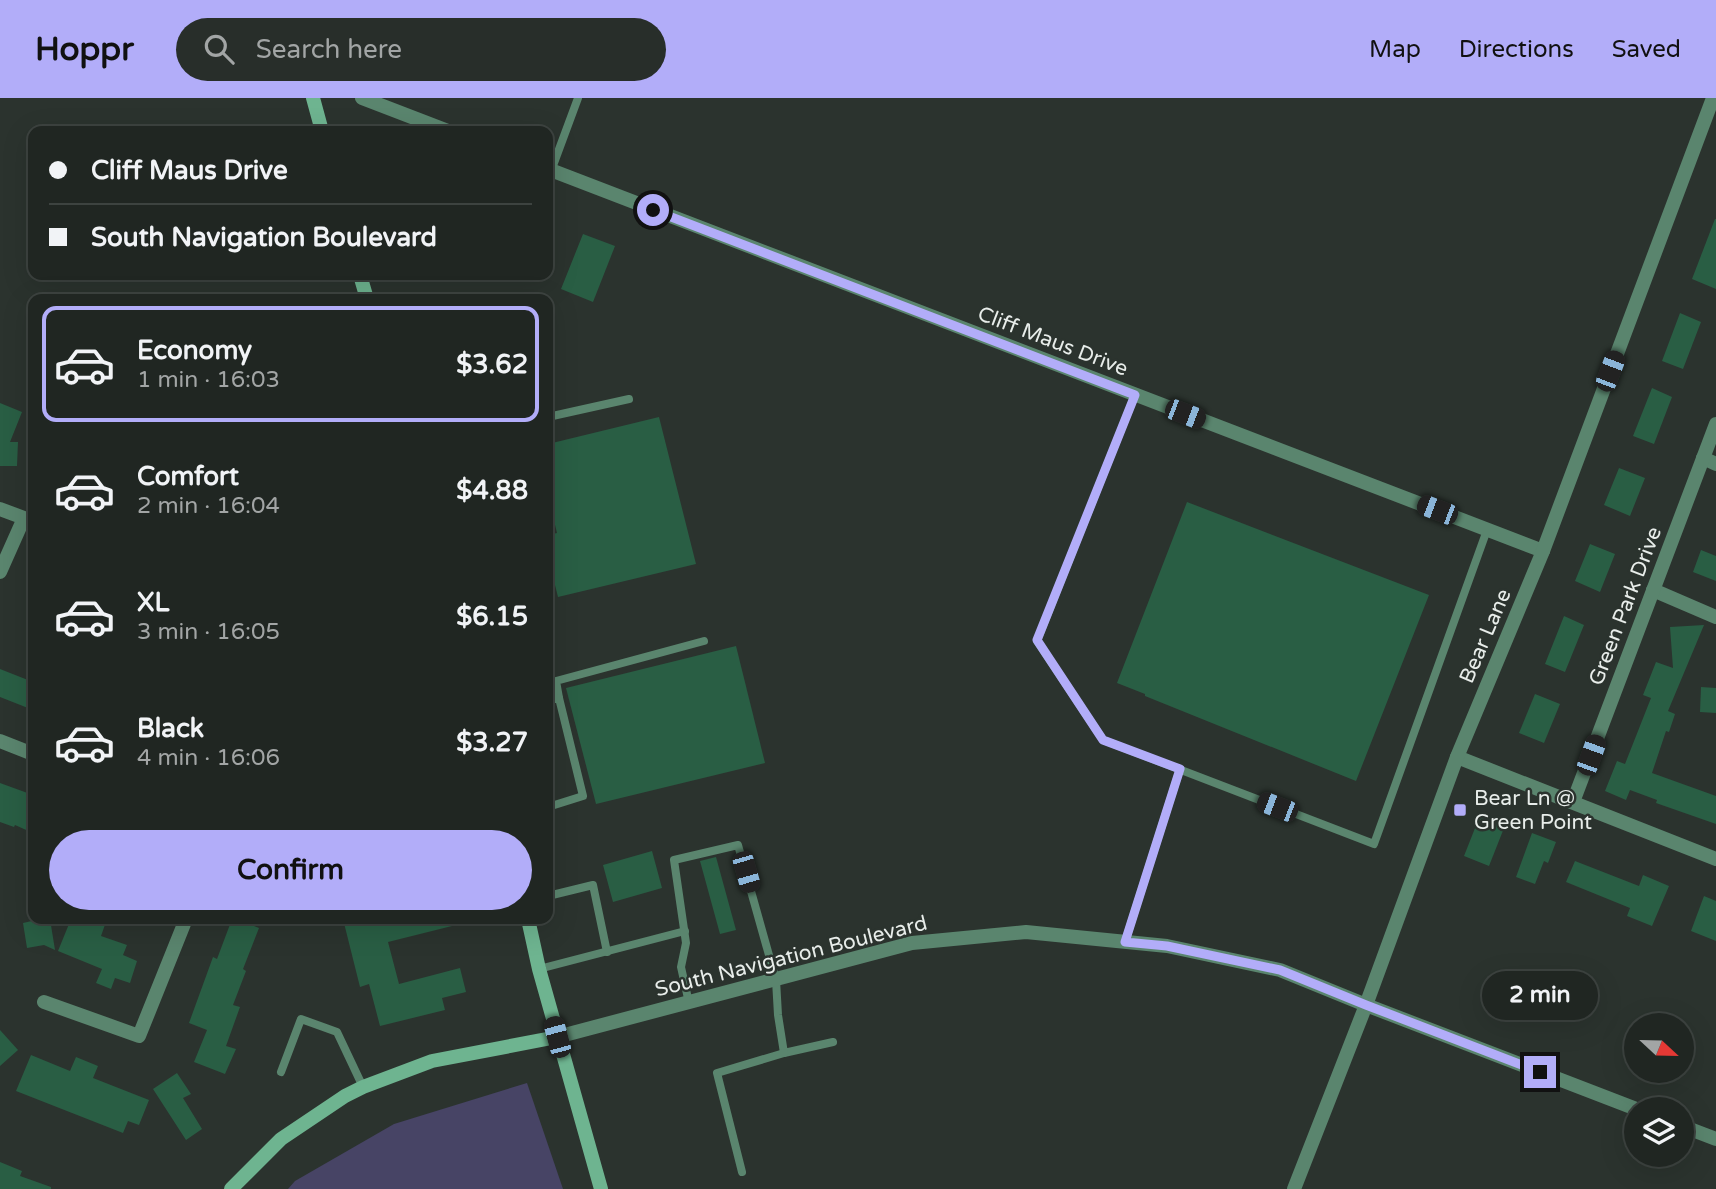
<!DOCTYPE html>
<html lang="en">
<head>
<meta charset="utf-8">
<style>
  body { margin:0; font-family:"Varela Round",sans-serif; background:#282e2a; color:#f1f3f6; height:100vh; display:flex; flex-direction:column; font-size:26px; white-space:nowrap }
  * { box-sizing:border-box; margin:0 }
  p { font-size:23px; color:#a2a5a5 }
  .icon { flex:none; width:38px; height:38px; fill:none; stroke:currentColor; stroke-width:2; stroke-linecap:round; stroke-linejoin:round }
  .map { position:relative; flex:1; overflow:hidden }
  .side { position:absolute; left:28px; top:196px; width:525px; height:630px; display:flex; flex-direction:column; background:#202622; border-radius:14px; box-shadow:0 7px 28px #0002,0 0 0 2px #3d4340 }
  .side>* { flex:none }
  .top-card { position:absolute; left:28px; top:28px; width:525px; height:154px; border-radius:14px; box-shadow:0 7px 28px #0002,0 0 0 2px #3d4340; display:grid; align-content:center; height:154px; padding:0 21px; background:#202622 }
  .needle { width:46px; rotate:112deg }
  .fabs { position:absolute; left:1624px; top:915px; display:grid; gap:14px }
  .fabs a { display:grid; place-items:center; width:70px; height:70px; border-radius:50%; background:#202622; box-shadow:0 7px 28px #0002,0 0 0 2px #3d4340; font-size:35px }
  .end { position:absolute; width:32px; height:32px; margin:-16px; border:9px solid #b2adf9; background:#111; box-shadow:0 0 0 4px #111 }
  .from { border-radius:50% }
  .bubble { position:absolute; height:49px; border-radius:24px; background:#202622; box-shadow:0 7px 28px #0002,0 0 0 2px #3d4340; font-size:23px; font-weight:700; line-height:49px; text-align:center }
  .car { position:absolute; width:21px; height:42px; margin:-21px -10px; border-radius:9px; box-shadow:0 0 5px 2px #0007; background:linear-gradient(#222 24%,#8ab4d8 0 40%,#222 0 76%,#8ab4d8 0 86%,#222 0) }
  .top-card b { display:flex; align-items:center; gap:24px; height:66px; font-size:26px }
  .top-card b+b { border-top:2px solid #3d4340 }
  .top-card i { width:18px; height:18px; background:#f1f3f6 }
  ul { padding:12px 0 0; list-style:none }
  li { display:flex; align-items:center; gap:21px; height:116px; margin:0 14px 10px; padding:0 7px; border:4px solid transparent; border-radius:14px }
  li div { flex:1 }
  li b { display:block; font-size:26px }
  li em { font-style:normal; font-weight:700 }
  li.active { border-color:#b2adf9 }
  li>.icon { width:63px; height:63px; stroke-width:1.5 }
  .action { display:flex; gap:14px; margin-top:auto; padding:14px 21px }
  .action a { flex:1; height:80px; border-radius:42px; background:#b2adf9; color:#111; font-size:28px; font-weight:700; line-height:80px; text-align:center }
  header { display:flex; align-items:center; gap:42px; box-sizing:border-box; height:98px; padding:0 35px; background:#b2adf9; color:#111 }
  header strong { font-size:33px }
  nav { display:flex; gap:38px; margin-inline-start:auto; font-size:24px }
  .search { width:490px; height:63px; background:#282e2a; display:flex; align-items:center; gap:18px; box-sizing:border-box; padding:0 24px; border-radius:38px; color:#a2a5a5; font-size:26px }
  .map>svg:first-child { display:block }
  .green { fill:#474465 }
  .building { fill:#295e44 }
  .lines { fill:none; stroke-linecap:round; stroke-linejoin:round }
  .service { stroke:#5a856e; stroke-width:8 }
  .minor { stroke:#5a856e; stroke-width:14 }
  .tertiary { stroke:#5a856e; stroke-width:14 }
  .secondary { stroke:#6eb490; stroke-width:14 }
  .route { stroke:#b2adf9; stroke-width:9 }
  .poi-dot { fill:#b2adf9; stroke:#2b332e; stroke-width:2.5 }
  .labels { text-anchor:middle; stroke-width:5; stroke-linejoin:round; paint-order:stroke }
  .street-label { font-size:21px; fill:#e8edea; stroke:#2b332e }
  .poi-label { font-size:21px; fill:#e8edea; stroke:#2b332e; text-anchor:start }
</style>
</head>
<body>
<header>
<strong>Hoppr</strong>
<div class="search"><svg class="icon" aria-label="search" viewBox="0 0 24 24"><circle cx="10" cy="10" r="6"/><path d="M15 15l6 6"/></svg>Search here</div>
<nav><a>Map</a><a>Directions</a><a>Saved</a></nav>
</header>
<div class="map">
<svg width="1716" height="1091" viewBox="0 0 1716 1091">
  <rect width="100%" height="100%" fill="#2b332e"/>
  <polygon class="green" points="527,985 563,1091 288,1091 295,1083 394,1026"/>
  <g class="building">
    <polygon points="1715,121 1716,121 1716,191 1692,181"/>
    <polygon points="583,136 615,148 593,204 561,191"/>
    <polygon points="1680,215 1701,224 1683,271 1662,263"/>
    <polygon points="1652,290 1672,299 1654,346 1633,338"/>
    <polygon points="0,305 22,314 10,344 18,344 17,368 0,368"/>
    <polygon points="659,319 696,466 558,499 548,459 548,437 557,435 548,398 548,346"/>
    <polygon points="1619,370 1645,380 1630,418 1604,407"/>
    <polygon points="1187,404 1429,497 1356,683 1145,598 1145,596 1117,585"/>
    <polygon points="1590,446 1615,456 1600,494 1575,483"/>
    <polygon points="1701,452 1716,458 1716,483 1693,474"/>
    <polygon points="1564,518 1584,527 1565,574 1545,566"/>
    <polygon points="1704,527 1668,613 1675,616 1669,634 1666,633 1652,675 1716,698 1716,726 1656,705 1657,702 1630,692 1626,702 1605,693 1617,663 1625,666 1651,600 1643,597 1656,564 1673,570 1670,529"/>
    <polygon points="736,548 765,665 596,706 566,590"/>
    <polygon points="0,571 33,584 33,612 0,599"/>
    <polygon points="1701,589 1716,590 1716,615 1700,614"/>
    <polygon points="1535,596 1560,606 1544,645 1519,635"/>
    <polygon points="0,685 33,697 33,735 15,727 14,729 0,724"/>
    <polygon points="1481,715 1506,725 1489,768 1464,758"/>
    <polygon points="1532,735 1556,744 1548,765 1544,763 1535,786 1516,779"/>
    <polygon points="652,753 662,790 613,804 603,767"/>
    <polygon points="716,759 736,832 720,836 700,763"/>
    <polygon points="1575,763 1639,788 1643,777 1669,788 1652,828 1627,818 1630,810 1566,784"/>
    <polygon points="1704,798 1716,803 1716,843 1691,833"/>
    <polygon points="36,821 50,821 55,852 44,847 27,850 23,825 36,822"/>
    <polygon points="71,821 81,825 83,821 107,821 101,838 127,847 123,857 137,863 130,885 115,880 111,891 96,885 102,871 58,853"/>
    <polygon points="232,821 247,821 246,825 259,830 243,871 246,873 233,907 240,909 226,948 236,951 225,976 194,964 207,932 189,925 213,859 217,861"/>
    <polygon points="362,821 459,821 460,826 388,844 399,886 460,870 466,894 442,900 445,912 380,928 369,886 360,889 344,825"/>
    <polygon points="0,932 18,952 0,968"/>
    <polygon points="31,957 70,973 76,959 98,968 93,980 149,1002 139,1027 128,1023 123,1035 16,993"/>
    <polygon points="177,975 191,996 183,1000 202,1031 186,1042 153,991"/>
    <polygon points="0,1064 22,1073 20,1078 51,1089 51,1091 0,1091"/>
  </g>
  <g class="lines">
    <g class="service">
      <polyline points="551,73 578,0"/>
      <polyline points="1135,297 1037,543 1103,642 1374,746 1487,432"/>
      <polyline points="548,319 629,301"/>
      <polyline points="559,600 556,583 704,543"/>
      <polyline points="548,603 559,600 583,698 548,709"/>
      <polyline points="548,798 593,787 607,854"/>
      <polyline points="1125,844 1180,671"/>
      <polyline points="539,871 685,833"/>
      <polyline points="689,905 681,869 686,845 674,762 738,747 776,882 778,917 784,955 833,944"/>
      <polyline points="281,974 301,921 337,934 363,989"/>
      <polyline points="742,1074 717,975 784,955"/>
    </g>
    <g class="minor">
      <polyline points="1703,360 1716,366"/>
      <polyline points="0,411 24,420 0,474"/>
      <polyline points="1653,492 1716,519"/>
      <polyline points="0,643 33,656"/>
      <polyline points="1457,659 1716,761"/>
      <polyline points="1573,704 1716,326"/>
      <polyline points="44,904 139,938 186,821"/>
    </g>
    <g class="tertiary">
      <polyline points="362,0 448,33"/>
      <polyline points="548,71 1543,453"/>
      <polyline points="557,939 912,845 1026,834 1167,848 1280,872 1366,907 1639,1012"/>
      <polyline points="1682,1028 1716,1041"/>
      <polyline points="1294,1091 1366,907 1457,659 1543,453 1713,0"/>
    </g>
    <g class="secondary">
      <polyline points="313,0 322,33"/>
      <polyline points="360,177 367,201"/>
      <polyline points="528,821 539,871 601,1091"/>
      <polyline points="231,1091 281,1041 345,998 363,989 432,963 557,939"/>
    </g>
  </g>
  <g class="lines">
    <polyline class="route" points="653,112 1135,297 1037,542 1103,642 1180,671 1125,844 1167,848 1280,872 1366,907 1540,974"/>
  </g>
  <rect class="poi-dot" x="1453" y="705" width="14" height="14" rx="3.5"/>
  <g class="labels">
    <g class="street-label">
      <text transform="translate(1053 243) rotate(21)" y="7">Cliff Maus Drive</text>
      <text transform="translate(1625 508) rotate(-69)" y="7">Green Park Drive</text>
      <text transform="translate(1485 538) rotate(-67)" y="7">Bear Lane</text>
      <text transform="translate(791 858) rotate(-14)" y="7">South Navigation Boulevard</text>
    </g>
    <g class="poi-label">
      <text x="1474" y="707">Bear Ln @<tspan x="1474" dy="24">Green Point</tspan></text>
    </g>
  </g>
</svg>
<div class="fabs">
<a><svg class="needle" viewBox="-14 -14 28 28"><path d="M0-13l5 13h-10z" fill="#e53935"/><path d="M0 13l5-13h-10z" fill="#a2a5a5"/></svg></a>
<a><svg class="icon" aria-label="layers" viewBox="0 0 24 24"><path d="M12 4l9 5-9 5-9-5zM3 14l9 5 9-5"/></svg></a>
</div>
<i class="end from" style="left:653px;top:112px"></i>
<i class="end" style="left:1540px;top:974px"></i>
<div class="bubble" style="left:1482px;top:873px;width:116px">2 min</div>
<i class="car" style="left:1610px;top:273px;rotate:21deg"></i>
<i class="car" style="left:1185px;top:316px;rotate:111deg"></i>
<i class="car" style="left:1437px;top:412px;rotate:291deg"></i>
<i class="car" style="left:1591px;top:657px;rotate:20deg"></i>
<i class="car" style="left:1277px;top:709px;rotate:291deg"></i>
<i class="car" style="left:746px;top:774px;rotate:164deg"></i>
<i class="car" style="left:557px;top:939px;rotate:345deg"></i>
<div class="top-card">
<b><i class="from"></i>Cliff Maus Drive</b>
<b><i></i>South Navigation Boulevard</b>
</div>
<section class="side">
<ul>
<li class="active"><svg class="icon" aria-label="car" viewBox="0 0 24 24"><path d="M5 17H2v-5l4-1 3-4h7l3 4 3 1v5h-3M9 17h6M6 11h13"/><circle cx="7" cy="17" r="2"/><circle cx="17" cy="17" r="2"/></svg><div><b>Economy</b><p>1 min · 16:03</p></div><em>$3.62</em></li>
<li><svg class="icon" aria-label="car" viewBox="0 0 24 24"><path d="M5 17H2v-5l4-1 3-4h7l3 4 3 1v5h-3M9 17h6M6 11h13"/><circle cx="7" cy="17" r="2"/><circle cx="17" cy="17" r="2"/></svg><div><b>Comfort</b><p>2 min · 16:04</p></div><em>$4.88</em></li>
<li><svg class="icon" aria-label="car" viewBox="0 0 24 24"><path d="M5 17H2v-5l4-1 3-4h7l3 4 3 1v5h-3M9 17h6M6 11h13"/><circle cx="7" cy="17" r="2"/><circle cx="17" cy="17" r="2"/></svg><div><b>XL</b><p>3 min · 16:05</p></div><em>$6.15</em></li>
<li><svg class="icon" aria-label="car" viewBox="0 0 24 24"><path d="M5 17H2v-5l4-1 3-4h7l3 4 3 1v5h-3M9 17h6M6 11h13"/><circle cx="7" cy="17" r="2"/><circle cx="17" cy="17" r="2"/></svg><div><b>Black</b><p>4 min · 16:06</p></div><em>$3.27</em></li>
</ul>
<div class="action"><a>Confirm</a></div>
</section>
</div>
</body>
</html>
